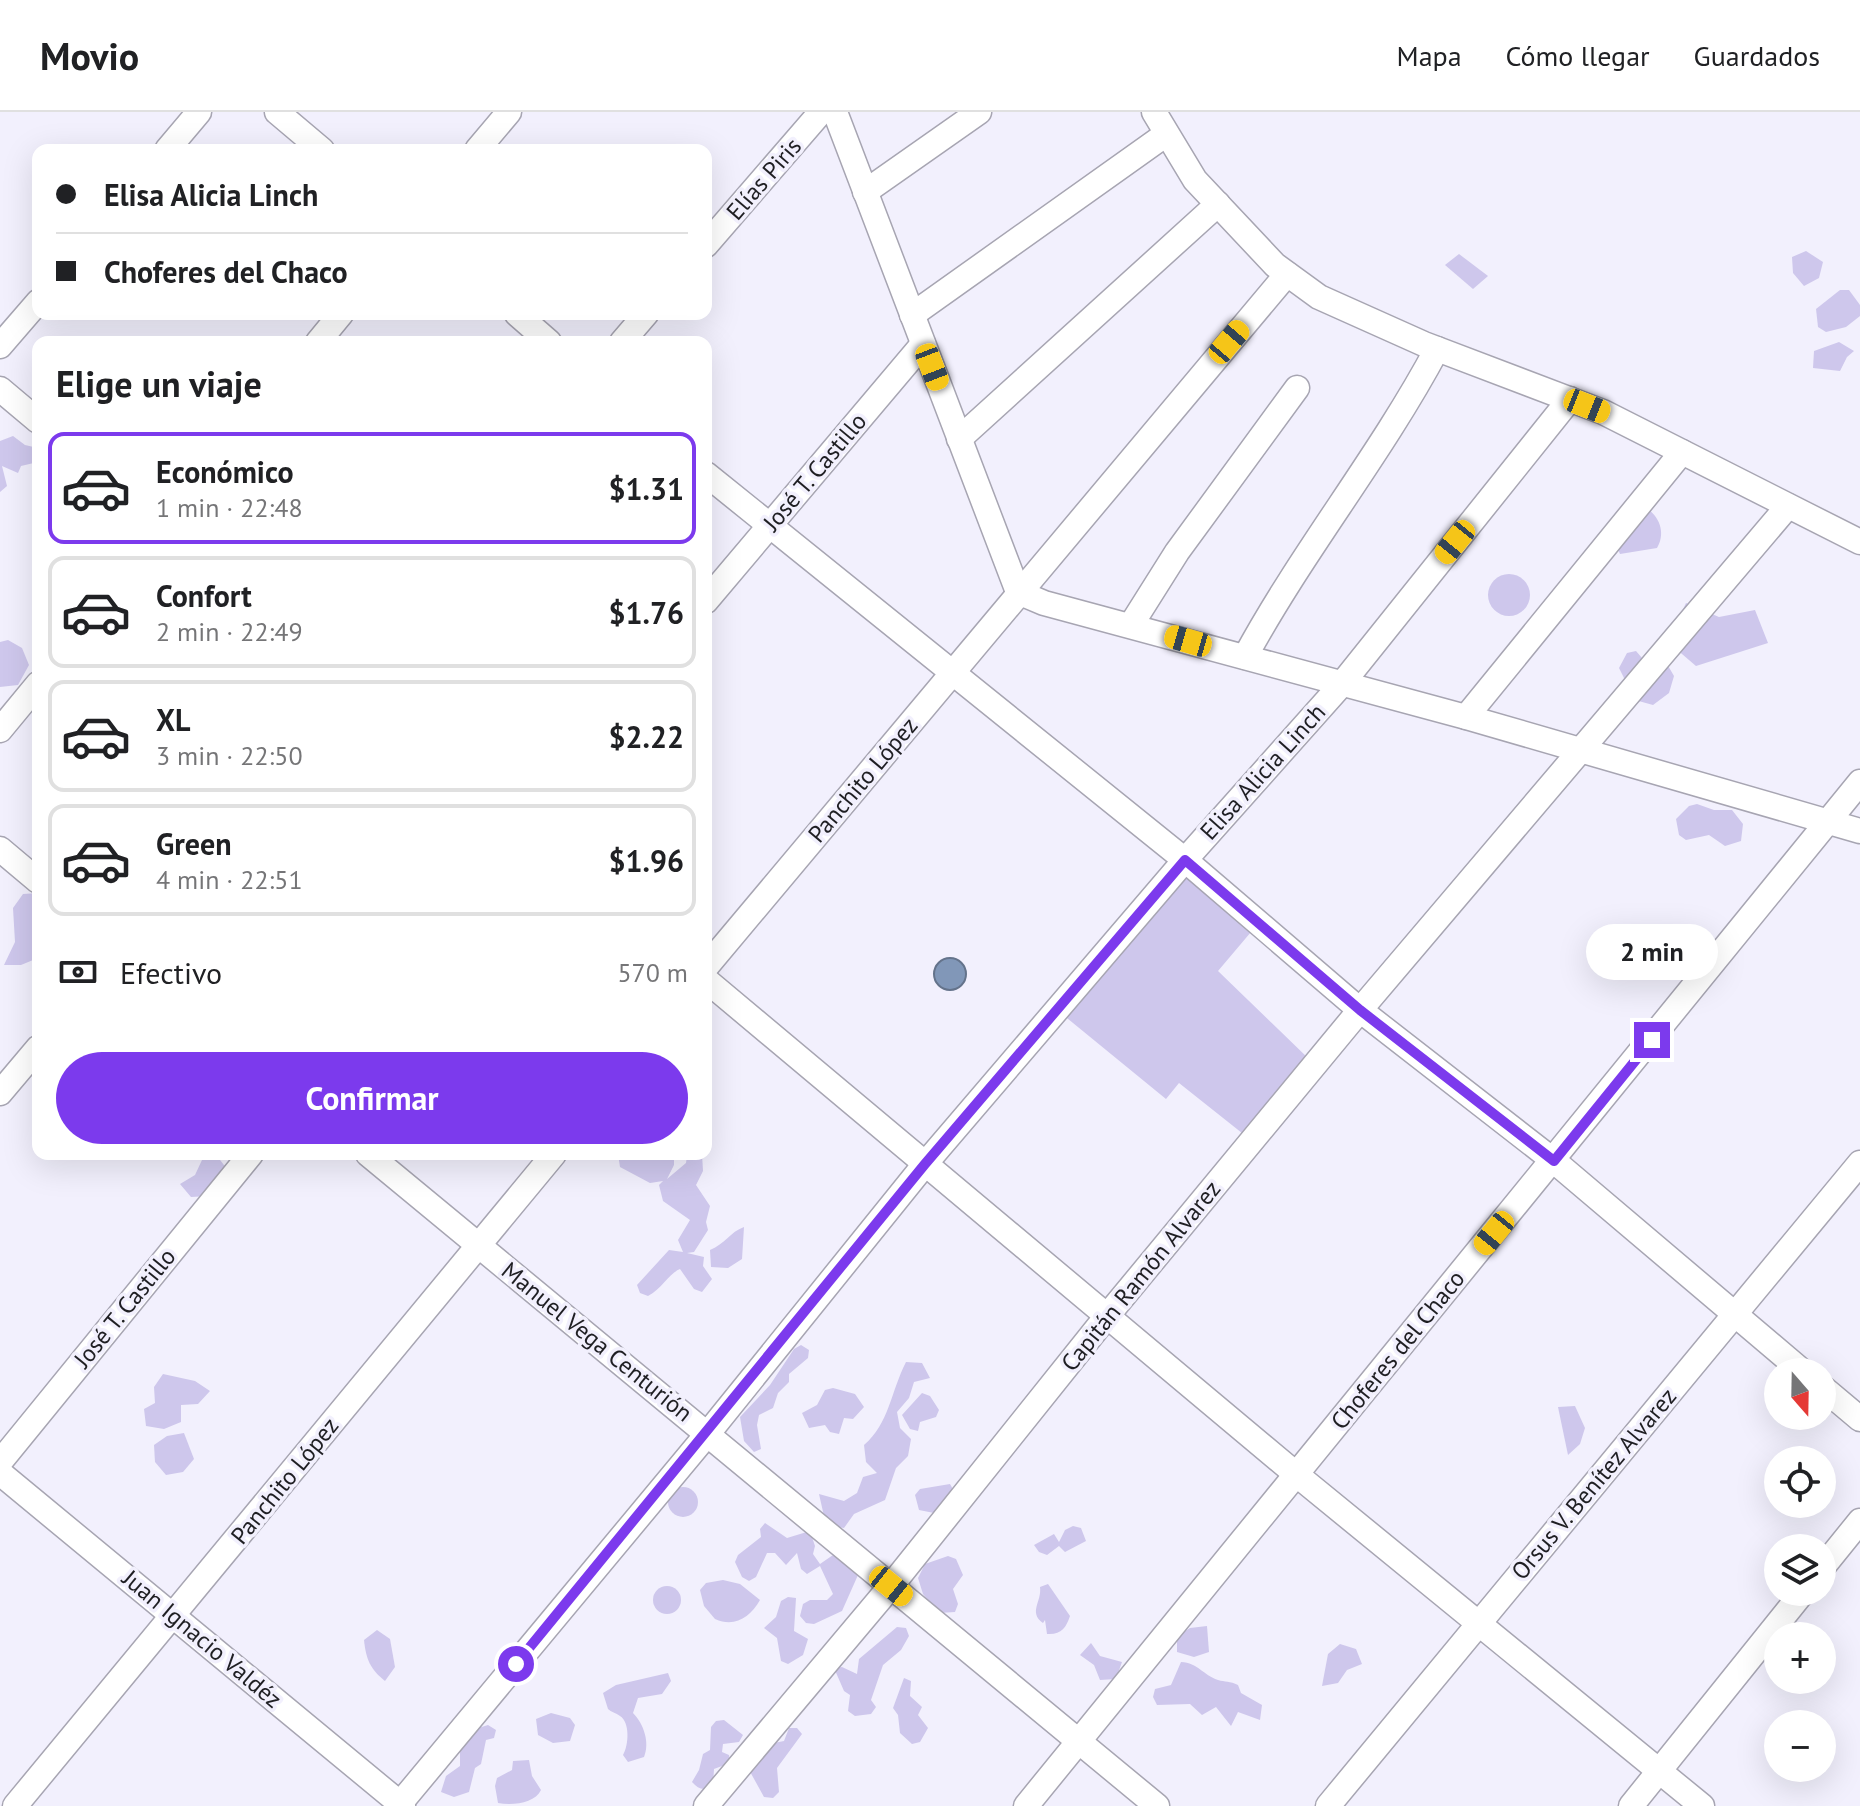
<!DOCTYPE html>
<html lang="es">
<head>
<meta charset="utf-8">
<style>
  body { margin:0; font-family:"PT Sans",sans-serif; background:#f6f6f6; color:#202124; height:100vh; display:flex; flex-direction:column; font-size:30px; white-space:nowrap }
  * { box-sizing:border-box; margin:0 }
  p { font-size:26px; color:#757577 }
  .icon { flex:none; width:44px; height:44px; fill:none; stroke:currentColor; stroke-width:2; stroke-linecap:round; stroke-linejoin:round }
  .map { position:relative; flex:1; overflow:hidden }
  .side { position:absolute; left:32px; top:224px; width:680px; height:824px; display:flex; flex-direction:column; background:#fff; border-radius:16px; box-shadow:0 8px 32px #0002 }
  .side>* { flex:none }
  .banner { position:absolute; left:32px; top:32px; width:680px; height:176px; border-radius:16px; box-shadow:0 8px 32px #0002; display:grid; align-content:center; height:176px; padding:0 24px; background:#fff }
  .needle { width:52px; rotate:160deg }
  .fabs { position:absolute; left:1764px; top:1246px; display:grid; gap:16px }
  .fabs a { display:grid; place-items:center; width:72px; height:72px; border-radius:50%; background:#fff; box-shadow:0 8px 32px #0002; font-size:40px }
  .end { position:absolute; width:36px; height:36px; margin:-18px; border:10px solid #7c3aed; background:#fff; box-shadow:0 0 0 4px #fff }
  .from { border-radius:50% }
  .bubble { position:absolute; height:56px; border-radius:28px; background:#fff; box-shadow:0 8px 32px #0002; font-size:26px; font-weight:700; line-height:56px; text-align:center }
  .car { position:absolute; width:24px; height:48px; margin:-24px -12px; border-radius:10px; box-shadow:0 0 6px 2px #0007; background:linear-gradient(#f5c518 24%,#345 0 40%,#f5c518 0 76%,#345 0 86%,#f5c518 0) }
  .banner b { display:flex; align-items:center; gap:28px; height:76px; font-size:30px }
  .banner b+b { border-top:2px solid #e0e0e0 }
  .banner i { width:20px; height:20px; background:#202124 }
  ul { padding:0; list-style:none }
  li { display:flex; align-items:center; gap:24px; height:112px; margin:0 16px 12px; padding:0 8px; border:4px solid #e0e0e0; border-radius:16px }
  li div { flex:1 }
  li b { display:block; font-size:30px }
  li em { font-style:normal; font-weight:700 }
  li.active { border-color:#7c3aed }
  li>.icon { width:72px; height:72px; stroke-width:1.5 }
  h2 { padding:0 24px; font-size:36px; line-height:96px }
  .pay { display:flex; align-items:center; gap:20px; height:88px; padding:0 24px; font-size:30px }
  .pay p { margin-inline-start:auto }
  .primary-button { display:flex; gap:16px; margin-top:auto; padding:16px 24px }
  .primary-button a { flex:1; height:92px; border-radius:48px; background:#7c3aed; color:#fff; font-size:32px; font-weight:700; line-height:92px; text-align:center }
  header { display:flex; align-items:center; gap:48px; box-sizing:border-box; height:112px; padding:0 40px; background:#fff; border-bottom:2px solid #e0e0e0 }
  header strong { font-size:38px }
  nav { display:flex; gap:44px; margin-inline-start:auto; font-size:28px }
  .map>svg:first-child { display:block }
  .green { fill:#cec7ec }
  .water { fill:#8197b8; stroke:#64738b; stroke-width:2 }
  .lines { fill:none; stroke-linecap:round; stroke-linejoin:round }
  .street-casing { stroke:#a7a5b2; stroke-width:27 }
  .street { stroke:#fff; stroke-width:24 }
  .route { stroke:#7c3aed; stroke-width:10 }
  .labels { text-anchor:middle; stroke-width:7; stroke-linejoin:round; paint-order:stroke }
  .street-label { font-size:24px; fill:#1f1f23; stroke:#f2f0fd }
</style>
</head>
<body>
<header>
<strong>Movio</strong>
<nav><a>Mapa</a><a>Cómo llegar</a><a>Guardados</a></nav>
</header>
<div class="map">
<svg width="1860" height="1694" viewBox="0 0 1860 1694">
  <rect width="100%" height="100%" fill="#f2f0fd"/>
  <g class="green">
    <polygon points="1806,139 1823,150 1819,166 1804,174 1793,161 1792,145"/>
    <polygon points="1459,142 1488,164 1473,177 1445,153"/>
    <polygon points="1840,178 1849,178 1860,193 1860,204 1846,215 1826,220 1818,215 1816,197"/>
    <polygon points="1839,230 1854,239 1847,245 1840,259 1813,256 1814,239"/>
    <polygon points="13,324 25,333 38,336 38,350 21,354 18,361 2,354 7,374 0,380 0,329"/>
    <path d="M 1649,398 C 1661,407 1665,423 1657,436 L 1620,442 L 1608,416 L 1610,408 L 1628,409 Z"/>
    <circle cx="1509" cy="483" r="21"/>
    <polygon points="1686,491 1719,505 1755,498 1768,531 1696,554 1668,530"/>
    <polygon points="8,528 22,536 29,553 18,573 0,575 0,530"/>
    <polygon points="1636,539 1642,546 1667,552 1674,564 1669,581 1653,593 1635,588 1619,556 1627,541"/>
    <polygon points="1697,692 1714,698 1732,698 1743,712 1741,729 1725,734 1709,723 1686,728 1679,723 1676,707 1689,694"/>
    <polygon points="1185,761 1251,820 1218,859 1310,948 1247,1025 1179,971 1166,987 1062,902"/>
    <polygon points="38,781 38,846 21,853 4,853 15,830 13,796 23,782"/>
    <path d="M 618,1042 L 674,1042 L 674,1053 L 667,1067 L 686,1051 L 687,1043 L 702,1042 L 703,1059 L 696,1073 L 710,1094 L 706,1110 L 708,1118 L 694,1140 L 687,1141 L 704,1145 L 703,1154 L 712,1167 L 702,1180 L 694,1177 L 680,1157 C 668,1162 663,1176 648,1184 L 640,1181 L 637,1173 L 669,1138 L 683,1140 L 678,1128 L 690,1108 L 663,1089 L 659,1073 L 663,1069 L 650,1071 L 620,1055 Z"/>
    <polygon points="217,1044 227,1057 209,1084 191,1085 180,1072 195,1063 202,1048"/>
    <path d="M 744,1115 L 742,1147 L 728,1156 L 711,1155 L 710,1138 C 725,1132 730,1120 744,1115 Z"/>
    <polygon points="801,1233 809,1238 808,1246 789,1262 789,1270 778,1281 773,1296 759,1303 757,1313 761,1337 754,1340 744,1329 740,1305 770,1273 794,1237"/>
    <path d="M 906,1250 L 922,1251 L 930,1266 L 914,1270 L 909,1286 L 897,1300 L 900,1316 L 911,1327 L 908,1344 L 896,1356 L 885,1388 L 854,1402 L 844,1416 L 826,1413 L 819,1382 L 844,1389 L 857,1381 L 863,1365 L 877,1361 L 866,1350 L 864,1333 C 889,1312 891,1279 906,1250 Z"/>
    <polygon points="163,1262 195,1269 210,1279 198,1292 181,1293 181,1310 164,1317 146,1314 144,1297 155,1291 154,1275"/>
    <polygon points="833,1276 855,1282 864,1295 853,1307 844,1306 839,1322 830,1320 825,1313 809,1316 802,1301 817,1293 825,1278"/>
    <polygon points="922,1281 930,1284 939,1298 936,1305 920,1310 918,1319 910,1317 902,1303"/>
    <polygon points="1575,1294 1585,1316 1580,1332 1568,1343 1558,1295"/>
    <polygon points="184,1321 194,1347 183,1360 166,1363 155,1350 154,1333 167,1324"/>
    <polygon points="950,1372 954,1379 934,1401 919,1398 915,1383 920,1377"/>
    <circle cx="683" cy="1390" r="15"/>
    <polygon points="765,1411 787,1426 810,1419 815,1434 813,1442 820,1452 833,1443 858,1463 842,1499 814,1512 806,1511 800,1504 803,1492 810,1488 827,1488 833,1482 820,1454 807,1462 801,1457 797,1441 786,1453 775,1441 767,1441 756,1465 749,1469 742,1465 735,1450 738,1443 761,1425 760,1417"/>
    <polygon points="1073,1414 1081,1416 1086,1429 1065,1440 1059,1434 1047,1443 1039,1440 1034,1433 1054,1422 1059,1430 1065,1418"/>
    <polygon points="948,1444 956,1447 963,1463 953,1477 958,1492 955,1500 939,1501 923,1482 918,1466 925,1452"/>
    <path d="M 723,1468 L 740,1472 L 760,1488 C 750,1505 735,1516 715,1507 L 704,1494 L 700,1478 L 706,1471 Z"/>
    <path d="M 1048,1472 L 1070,1504 C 1066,1516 1061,1523 1047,1522 L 1045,1508 L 1043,1511 C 1028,1500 1042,1490 1040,1475 Z"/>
    <circle cx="667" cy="1488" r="14"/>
    <polygon points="788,1485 796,1486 794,1519 808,1527 803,1543 788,1552 781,1549 777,1526 764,1516 776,1505 781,1489"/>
    <polygon points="1207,1514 1209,1540 1194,1545 1177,1540 1177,1524 1190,1516"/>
    <polygon points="897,1515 906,1516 909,1524 901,1538 883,1553 871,1588 876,1595 871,1602 855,1604 848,1599 850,1583 844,1579 834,1556 842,1555 857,1562 859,1547"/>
    <path d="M 377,1518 L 390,1527 L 395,1555 L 385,1569 C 370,1557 366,1547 364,1528 Z"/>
    <polygon points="1091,1531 1100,1544 1122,1550 1116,1567 1100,1568 1094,1553 1080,1543"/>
    <polygon points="1340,1532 1356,1537 1362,1552 1347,1558 1338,1571 1322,1574 1328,1542"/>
    <path d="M 1181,1550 C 1198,1551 1203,1563 1218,1568 C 1225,1570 1230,1569 1238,1573 L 1241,1581 L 1262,1593 L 1260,1608 L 1238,1600 L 1231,1614 L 1216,1595 L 1202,1603 L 1190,1592 L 1157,1593 L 1153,1585 L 1155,1577 L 1171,1573 Z"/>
    <path d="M 668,1561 L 671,1569 L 662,1582 L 638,1586 L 633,1601 C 644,1612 650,1631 644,1645 L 628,1650 L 623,1643 C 629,1633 630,1610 620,1604 C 616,1601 611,1600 608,1597 L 603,1581 L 616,1573 Z"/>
    <polygon points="904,1566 911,1569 910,1584 922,1595 918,1603 928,1616 920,1630 912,1632 900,1621 898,1603 893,1596"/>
    <polygon points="551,1601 570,1606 575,1613 570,1629 553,1631 538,1623 536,1607"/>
    <path d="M 724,1608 L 743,1623 L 739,1630 L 723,1632 L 722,1640 L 729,1643 L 730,1651 L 714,1657 L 713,1674 C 704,1679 699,1678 692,1670 L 699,1658 L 703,1642 L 710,1638 L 711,1615 L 716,1609 Z"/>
    <polygon points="488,1613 496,1618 494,1626 486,1628 481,1652 475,1656 469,1680 454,1685 441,1680 446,1664 460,1654 460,1629 472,1618"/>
    <polygon points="789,1616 797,1616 802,1622 777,1656 779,1680 773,1686 764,1685 748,1656 769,1632 784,1629"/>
    <path d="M 529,1648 L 532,1664 L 541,1678 C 535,1691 513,1694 498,1691 L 495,1674 L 497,1666 L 512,1658 L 513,1649 Z"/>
  </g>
  <circle class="water" cx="950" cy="862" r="16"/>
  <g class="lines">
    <g class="street-casing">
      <g id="street">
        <polyline points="277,0 322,38"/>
        <polyline points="835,0 1018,480 1044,491 1466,605 1860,719"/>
        <polyline points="1154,0 1195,68 1275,153 1319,185 1424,232 1603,300 1860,430"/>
        <polyline points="167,38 199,0"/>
        <polyline points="477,38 509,0"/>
        <polyline points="865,80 979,0"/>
        <polyline points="706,133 821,0"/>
        <polyline points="517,202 549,230"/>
        <polyline points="912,203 1165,23"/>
        <polyline points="318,230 341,202"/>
        <polyline points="622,230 646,202"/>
        <polyline points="0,234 38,190"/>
        <polyline points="0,277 38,309"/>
        <polyline points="959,327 1218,92"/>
        <polyline points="706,362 1185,748 1360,898 1554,1049 1803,1260"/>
        <polyline points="706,489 923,232"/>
        <polyline points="1131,513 1177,440 1297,276"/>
        <path d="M 1245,545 C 1303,438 1380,344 1437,237"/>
        <polyline points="1466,605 1682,340"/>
        <polyline points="0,618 38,572"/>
        <polyline points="0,737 38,769"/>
        <polyline points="706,855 1287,162"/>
        <polyline points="706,868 1297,1363 1702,1694"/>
        <polyline points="0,981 38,936"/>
        <polyline points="368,1042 1157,1694"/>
        <polyline points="1822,1275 1860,1307"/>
        <polyline points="0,1350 251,1042"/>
        <polyline points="0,1361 403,1694"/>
        <polyline points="1822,1456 1860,1409"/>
        <polyline points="15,1694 554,1042"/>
        <polyline points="398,1694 709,1320 925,1052 1185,748 1341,573 1570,287"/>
        <polyline points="706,1694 891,1474 1107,1204 1360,898 1788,394"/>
        <polyline points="1026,1694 1860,670"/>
        <polyline points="1328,1694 1860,1051"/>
        <polyline points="1631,1694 1803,1480"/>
      </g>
    </g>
    <use href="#street" class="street"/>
  </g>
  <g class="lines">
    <polyline class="route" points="516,1552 925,1052 1185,748 1360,898 1554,1049 1652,928"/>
  </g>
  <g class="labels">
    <g class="street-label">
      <text transform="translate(764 67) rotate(-49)" y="8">Elías Piris</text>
      <text transform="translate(815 360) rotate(-50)" y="8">José T. Castillo</text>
      <text transform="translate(1263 660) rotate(-48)" y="8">Elisa Alicia Linch</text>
      <text transform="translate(863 668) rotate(-50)" y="8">Panchito López</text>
      <text transform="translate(1141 1164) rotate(-51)" y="8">Capitán Ramón Alvarez</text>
      <text transform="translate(125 1196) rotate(-51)" y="8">José T. Castillo</text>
      <text transform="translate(597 1230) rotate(39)" y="8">Manuel Vega Centurión</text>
      <text transform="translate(1398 1238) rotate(-51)" y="8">Choferes del Chaco</text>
      <text transform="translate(285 1369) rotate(-51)" y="8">Panchito López</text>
      <text transform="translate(1594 1372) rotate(-50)" y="8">Orsus V. Benítez Alvarez</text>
      <text transform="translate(202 1527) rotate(40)" y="8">Juan Ignacio Valdéz</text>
    </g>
  </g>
</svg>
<div class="fabs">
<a><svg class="needle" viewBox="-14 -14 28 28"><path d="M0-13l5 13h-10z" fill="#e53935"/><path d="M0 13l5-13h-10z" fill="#757577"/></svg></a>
<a><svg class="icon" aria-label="locate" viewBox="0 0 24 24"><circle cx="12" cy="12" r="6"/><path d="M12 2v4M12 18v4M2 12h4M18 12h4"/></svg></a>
<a><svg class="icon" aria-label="layers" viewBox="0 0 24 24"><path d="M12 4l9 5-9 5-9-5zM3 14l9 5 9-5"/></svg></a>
<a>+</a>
<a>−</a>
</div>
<i class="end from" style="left:516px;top:1552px"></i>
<i class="end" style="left:1652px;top:928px"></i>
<div class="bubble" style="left:1586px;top:812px;width:132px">2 min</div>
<i class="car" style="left:1229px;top:230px;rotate:40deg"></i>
<i class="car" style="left:932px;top:255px;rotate:159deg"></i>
<i class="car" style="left:1587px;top:294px;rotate:112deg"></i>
<i class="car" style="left:1455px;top:430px;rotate:219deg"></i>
<i class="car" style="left:1188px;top:529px;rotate:286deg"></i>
<i class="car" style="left:1494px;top:1121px;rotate:219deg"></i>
<i class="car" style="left:891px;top:1474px;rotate:129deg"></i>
<div class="banner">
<b><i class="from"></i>Elisa Alicia Linch</b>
<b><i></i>Choferes del Chaco</b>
</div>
<section class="side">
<h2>Elige un viaje</h2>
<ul>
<li class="active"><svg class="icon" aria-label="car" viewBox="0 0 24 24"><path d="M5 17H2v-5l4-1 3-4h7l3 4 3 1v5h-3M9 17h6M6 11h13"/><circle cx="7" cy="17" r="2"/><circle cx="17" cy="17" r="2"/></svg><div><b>Económico</b><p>1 min · 22:48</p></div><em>$1.31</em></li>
<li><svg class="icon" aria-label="car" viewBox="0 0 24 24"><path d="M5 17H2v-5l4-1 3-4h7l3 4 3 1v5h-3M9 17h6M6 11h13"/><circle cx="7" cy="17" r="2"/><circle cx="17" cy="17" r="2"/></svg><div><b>Confort</b><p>2 min · 22:49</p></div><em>$1.76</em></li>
<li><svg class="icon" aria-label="car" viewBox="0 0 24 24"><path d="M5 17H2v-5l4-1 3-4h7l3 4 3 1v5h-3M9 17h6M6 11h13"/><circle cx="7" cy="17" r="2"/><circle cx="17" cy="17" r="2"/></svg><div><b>XL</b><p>3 min · 22:50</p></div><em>$2.22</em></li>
<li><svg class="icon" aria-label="car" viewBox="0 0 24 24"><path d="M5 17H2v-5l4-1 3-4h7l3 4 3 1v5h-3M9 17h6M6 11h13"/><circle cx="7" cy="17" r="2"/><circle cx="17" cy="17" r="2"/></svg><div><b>Green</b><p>4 min · 22:51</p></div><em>$1.96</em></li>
</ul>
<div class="pay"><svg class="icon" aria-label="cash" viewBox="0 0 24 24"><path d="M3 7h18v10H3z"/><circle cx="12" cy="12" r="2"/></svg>Efectivo<p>570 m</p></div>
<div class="primary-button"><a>Confirmar</a></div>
</section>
</div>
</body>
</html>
